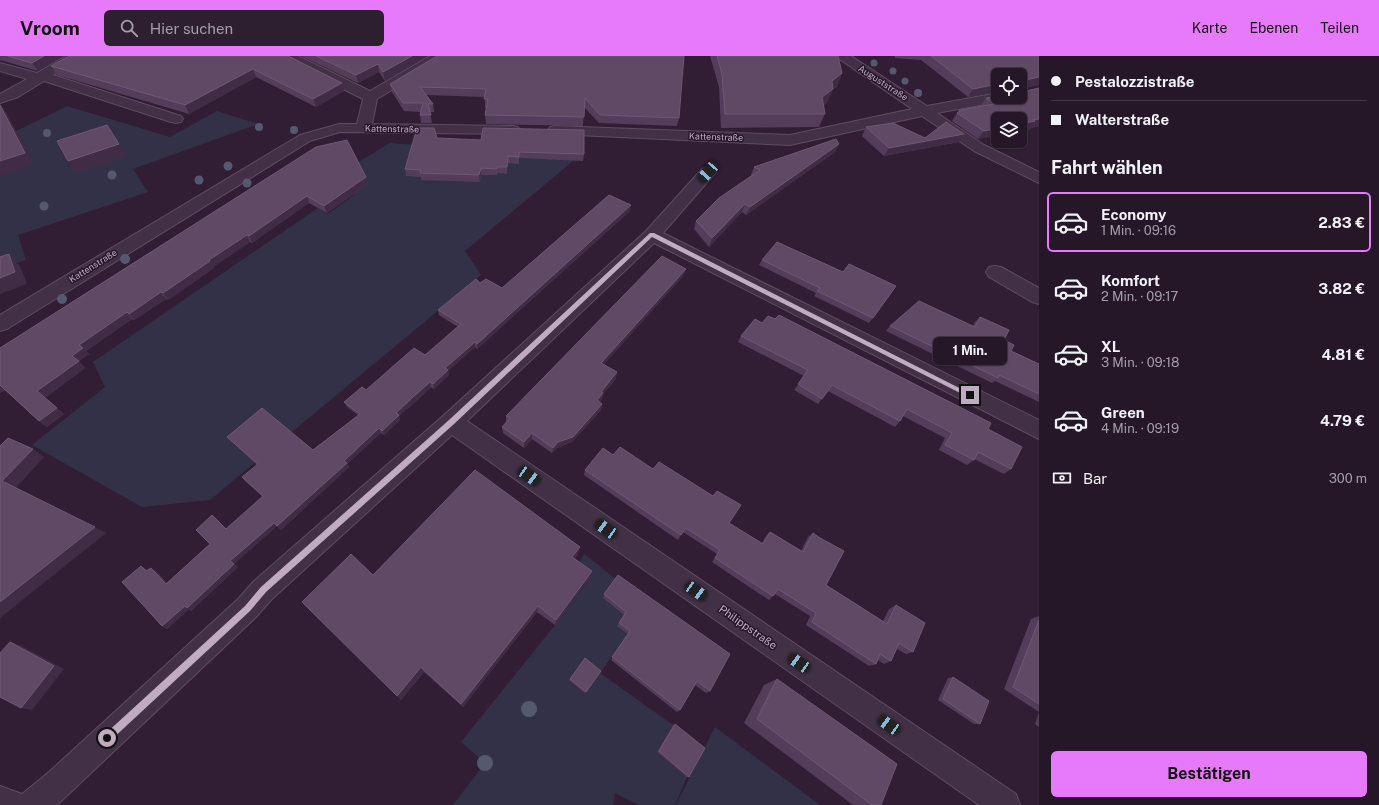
<!DOCTYPE html>
<html lang="de">
<head>
<meta charset="utf-8">
<style>
  body { margin:0; font-family:"Public Sans",sans-serif; background:#2d1f30; color:#f1f3f6; height:100vh; display:flex; flex-direction:column; font-size:15px; white-space:nowrap }
  * { box-sizing:border-box; margin:0 }
  p { font-size:13px; color:#a39fa8 }
  .icon { flex:none; width:22px; height:22px; fill:none; stroke:currentColor; stroke-width:2; stroke-linecap:round; stroke-linejoin:round }
  .map { position:relative; flex:1; overflow:hidden }
  .drawer { display:flex; flex-direction:column; background:#251628; width:340px }
  .drawer>* { flex:none }
  .guide { display:grid; align-content:center; height:88px; padding:0 12px; background:#251628 }
  .buttons { position:absolute; left:991px; top:12px; display:grid; gap:8px }
  .buttons a { display:grid; place-items:center; width:36px; height:36px; border-radius:6px; background:#251628; box-shadow:0 1px 3px #0004,0 0 0 1px #423545; font-size:20px }
  .end { position:absolute; width:18px; height:18px; margin:-9px; border:5px solid #c0abc3; background:#111; box-shadow:0 0 0 2px #111 }
  .from { border-radius:50% }
  .bubble { position:absolute; height:28px; border-radius:6px; background:#251628; box-shadow:0 1px 3px #0004,0 0 0 1px #423545; font-size:13px; font-weight:700; line-height:28px; text-align:center }
  .car { position:absolute; width:12px; height:24px; margin:-12px -6px; border-radius:5px; box-shadow:0 0 3px 1px #0007; background:linear-gradient(#222 24%,#8ab4d8 0 40%,#222 0 76%,#8ab4d8 0 86%,#222 0) }
  .guide b { display:flex; align-items:center; gap:14px; height:38px; font-size:15px }
  .guide b+b { border-top:1px solid #423545 }
  .guide i { width:10px; height:10px; background:#f1f3f6 }
  ul { padding:0; list-style:none }
  li { display:flex; align-items:center; gap:12px; height:60px; margin:0 8px 6px; padding:0 4px; border:2px solid transparent; border-radius:6px }
  li div { flex:1 }
  li b { display:block; font-size:15px }
  li em { font-style:normal; font-weight:700 }
  li.current { border-color:#e779fb }
  li>.icon { width:36px; height:36px; stroke-width:1.5 }
  h2 { padding:0 12px; font-size:18px; line-height:48px }
  .pay { display:flex; align-items:center; gap:10px; height:44px; padding:0 12px; font-size:15px }
  .pay p { margin-inline-start:auto }
  .cta { display:flex; gap:8px; margin-top:auto; padding:8px 12px }
  .cta a { flex:1; height:46px; border-radius:6px; background:#e779fb; color:#111; font-size:16px; font-weight:700; line-height:46px; text-align:center }
  header { display:flex; align-items:center; gap:24px; box-sizing:border-box; height:56px; padding:0 20px; background:#e779fb; color:#111 }
  header strong { font-size:19px }
  nav { display:flex; gap:22px; margin-inline-start:auto; font-size:14px }
  .search { width:280px; height:36px; background:#2d1f30; display:flex; align-items:center; gap:10px; box-sizing:border-box; padding:0 14px; border-radius:6px; color:#a39fa8; font-size:15px }
  main { display:flex; flex:1; min-height:0 }
  .map>svg:first-child { display:block }
  .green { fill:#333147 }
  .lines { fill:none; stroke-linecap:round; stroke-linejoin:round }
  .minor-casing { stroke:#5e4c61; stroke-width:2 }
  .minor { fill:#423146; fill-rule:evenodd }
  .tree { fill:#55596f }
  .wall { fill:#543d5a }
  .shaded-wall { fill:#412c46 }
  .building { fill:#604965; stroke:#6f5874 }
  .route { fill:#c0abc3 }
  .labels { text-anchor:middle; stroke-width:3; stroke-linejoin:round; paint-order:stroke }
  .far-street-label { font-size:9px; fill:#c0abc3; stroke:#27172a }
  .street-label { font-size:11px; fill:#c0abc3; stroke:#27172a }
</style>
</head>
<body>
<header>
<strong>Vroom</strong>
<div class="search"><svg class="icon" aria-label="search" viewBox="0 0 24 24"><circle cx="10" cy="10" r="6"/><path d="M15 15l6 6"/></svg>Hier suchen</div>
<nav><a>Karte</a><a>Ebenen</a><a>Teilen</a></nav>
</header>
<main>
<div class="map">
<svg width="1039" height="749" viewBox="0 0 1039 749">
  <rect width="100%" height="100%" fill="#311e35"/>
  <g class="green">
    <polygon points="67,50 170,81 217,55 258,68 133,113 148,136 18,179 26,204 0,213 0,83"/>
    <polygon points="390,87 578,101 465,195 481,219 210,444 142,451 32,389 105,331 93,306 318,152 328,158 354,139 332,122"/>
    <polygon points="584,498 616,523 603,542 613,550 627,531 628,578 600,617 673,669 657,696 687,721 675,749 639,749 615,737 613,749 453,749 485,707 461,686 555,569 590,523 575,514"/>
    <polygon points="715,671 820,749 676,749"/>
  </g>
  <g class="lines">
    <g class="minor-casing">
      <g id="minor">
        <polygon points="66,0 82,0 80,3 53,19 181,60 183,63 181,66 176,67 171,66 44,25 18,41 0,47 0,38 27,23 0,15 0,7 37,17"/>
        <polygon points="281,0 298,0 370,35 430,0 446,0 444,3 377,43 372,68 513,70 518,71 520,74 518,77 513,78 340,76 310,85 7,273 0,275 0,259 300,79 339,68 357,68 363,43 283,3"/>
        <polygon points="835,0 851,0 927,50 998,37 998,41 1008,41 1006,44 1001,45 937,57 984,89 1039,116 1039,127 974,95 922,60 790,89 555,78 550,77 548,74 550,71 555,70 790,79 912,53"/>
        <polygon points="708,111 714,113 716,116 663,177 1039,364 1039,383 654,187 467,365 1016,738 1020,749 979,749 452,379 272,543 256,561 57,749 0,749 0,730 22,738 49,716 238,543 254,525 443,360 646,175 702,113"/>
        <polygon points="995,210 1001,211 1039,232 1039,248 1032,246 989,221 986,216 989,211"/>
      </g>
    </g>
    <use href="#minor" class="minor"/>
  </g>
  <g class="tree">
    <circle cx="874" cy="7" r="3.5"/>
    <circle cx="893" cy="15" r="3.5"/>
    <circle cx="905" cy="25" r="3.5"/>
    <circle cx="918" cy="37" r="4"/>
    <circle cx="259" cy="71" r="4"/>
    <circle cx="294" cy="74" r="4"/>
    <circle cx="47" cy="77" r="4"/>
    <circle cx="228" cy="110" r="4.5"/>
    <circle cx="112" cy="119" r="4.5"/>
    <circle cx="199" cy="124" r="4.5"/>
    <circle cx="247" cy="127" r="4.5"/>
    <circle cx="44" cy="150" r="4.5"/>
    <circle cx="125" cy="203" r="5"/>
    <circle cx="62" cy="243" r="5"/>
    <circle cx="529" cy="653" r="8"/>
    <circle cx="485" cy="707" r="8"/>
  </g>
  <g class="wall">
    <polygon points="0,0 63,0 38,15 0,4"/>
    <polygon points="288,0 344,35 316,51 256,21 189,58 57,19 51,10"/>
    <polygon points="301,0 427,0 385,25 379,16 358,27"/>
    <polygon points="437,0 679,62 677,70 599,67 584,51 583,70 486,68 485,59 487,52 485,52 485,41 427,39 433,48 434,56 430,56 432,67 421,67 420,59 420,56 404,55 392,36 390,28"/>
    <polygon points="710,0 838,0 842,17 837,31 833,33 827,46 824,49 825,58 819,71 721,72 719,31"/>
    <polygon points="895,0 1038,0 1039,1 1039,29 1024,32 1023,34 1026,35 1039,32 1039,70 1031,72 1029,74 998,63 998,79 978,83 952,65 957,57 980,50 986,42 1020,41 1020,19 998,19 998,36 968,41 921,4 895,2"/>
    <polygon points="866,71 925,82 959,86 884,100 862,80"/>
    <polygon points="437,82 584,98 583,105 519,102 519,108 508,107 507,118 497,117 497,119 481,119 480,126 421,124 421,121 406,120 405,113"/>
    <polygon points="316,91 366,121 368,128 327,157 309,147 252,187 250,186 213,211 214,212 168,244 166,243 134,264 132,263 86,295 89,298 79,305 85,312 45,342 64,358 47,371 39,365 5,334 0,337 0,292"/>
    <polygon points="835,96 746,159 742,156 709,191 694,173 696,165 752,120 751,119 754,111"/>
    <polygon points="630,155 477,293 475,291 448,315 449,319 434,333 431,331 415,346 399,360 400,364 384,379 381,377 347,408 349,411 281,474 277,470 234,508 238,511 191,555 189,553 167,573 162,570 141,510 147,514 156,515 167,527 210,488 226,473 263,441 245,425 242,421 257,409 231,385 227,381 313,394 358,359 347,351 344,346 366,334 425,299 458,271 439,259 438,254 480,227 502,232"/>
    <polygon points="762,204 843,216 896,230 869,267 814,240 816,237 759,209"/>
    <polygon points="684,219 604,308 616,323 603,338 602,343 600,346 602,348 601,354 572,386 557,392 552,397 532,383 524,392 503,377 502,371 507,366 506,365 506,360"/>
    <polygon points="980,261 1004,284 1011,295 1039,308 1039,346 995,325 992,327 886,275 890,270 973,270 975,266"/>
    <polygon points="762,267 988,373 1011,413 1004,418 974,403 974,404 967,409 939,394 945,382 903,360 900,365 895,371 828,335 818,348 794,334 804,320 738,286 741,280"/>
    <polygon points="613,399 729,467 762,487 766,480 770,476 801,495 808,481 813,477 826,529 883,565 889,553 896,549 913,596 906,598 897,593 891,605 884,608 878,604 876,608 869,610 806,569 810,560 775,538 769,544 712,506 717,498 683,476 678,484 584,419 585,414"/>
    <polygon points="578,498 575,502 590,522 555,569 537,556 463,651 424,616 401,644 397,640 373,519"/>
    <polygon points="618,519 710,635 706,637 695,629 680,654 677,656 611,604 628,578 617,570 624,559 603,542 604,538"/>
    <polygon points="1039,560 1039,671 1035,668 1039,656 1004,633 1031,563"/>
    <polygon points="601,615 585,637 569,624 570,623"/>
    <polygon points="953,621 980,668 974,668 938,644 948,622"/>
    <polygon points="777,623 881,749 853,749 744,667 764,629"/>
    <polygon points="675,668 689,721 687,721 657,696 673,669"/>
  </g>
  <g class="shaded-wall">
    <polygon points="44,0 63,0 38,15 32,7"/>
    <polygon points="412,0 427,0 385,25 383,16"/>
    <polygon points="378,8 379,16 358,27 356,19"/>
    <polygon points="253,13 256,21 189,58 185,49"/>
    <polygon points="842,17 837,31 830,35 833,33 827,46 816,54 822,41 832,25"/>
    <polygon points="1039,21 1039,29 1024,32 1020,37 1020,32 1026,24"/>
    <polygon points="342,27 344,35 316,51 313,43"/>
    <polygon points="998,28 998,36 968,41 973,33"/>
    <polygon points="0,48 7,58 34,109 0,120"/>
    <polygon points="1039,63 1039,70 1031,72 1029,74 1020,75 1020,68"/>
    <polygon points="998,72 998,79 978,83 984,75"/>
    <polygon points="964,78 959,86 884,100 889,92"/>
    <polygon points="119,88 127,100 77,117 68,105"/>
    <polygon points="839,88 835,96 746,159 750,151"/>
    <polygon points="508,100 508,107 507,118 507,111"/>
    <polygon points="481,112 481,119 480,126 479,119"/>
    <polygon points="366,121 368,128 327,157 324,150"/>
    <polygon points="307,140 309,147 252,187 249,180"/>
    <polygon points="745,148 742,156 709,191 712,182"/>
    <polygon points="631,149 630,155 477,293 477,288"/>
    <polygon points="247,179 250,186 213,211 214,212 168,244 163,237 209,204"/>
    <polygon points="9,198 20,210 27,228 0,238 0,222"/>
    <polygon points="686,213 684,219 600,313 601,307"/>
    <polygon points="161,236 166,243 134,264 129,258"/>
    <polygon points="127,256 132,263 86,295 89,298 79,305 85,312 45,342 64,358 47,371 39,365 37,335 72,300 79,289"/>
    <polygon points="475,286 475,291 448,315 449,319 434,333 433,328 445,312"/>
    <polygon points="617,316 616,323 603,338 602,343 596,350 597,344 601,336"/>
    <polygon points="430,326 431,331 399,360 400,364 384,379 382,375 396,357"/>
    <polygon points="0,329 5,333 0,337"/>
    <polygon points="602,348 601,354 572,386 557,392 552,397 553,392 558,386"/>
    <polygon points="379,372 381,377 347,408 349,411 281,474 277,470 344,405"/>
    <polygon points="532,377 532,383 524,392 524,386"/>
    <polygon points="33,393 44,401 15,433 2,425"/>
    <polygon points="274,467 277,470 234,508 238,511 191,555 189,553 167,573 162,570 230,505"/>
    <polygon points="95,471 106,477 0,562 0,546"/>
    <polygon points="580,491 578,498 570,508 572,501"/>
    <polygon points="151,512 156,515 171,531 166,528"/>
    <polygon points="592,515 590,522 555,569 556,564"/>
    <polygon points="538,550 537,556 463,651 461,648"/>
    <polygon points="10,586 20,589 64,613 32,654 21,652"/>
    <polygon points="421,611 424,616 401,644 397,640"/>
  </g>
  <g class="building">
    <polygon points="8,0 44,0 32,7"/>
    <polygon points="69,0 288,0 342,27 313,43 253,13 185,49 51,10"/>
    <polygon points="316,0 412,0 383,16 378,8 356,19"/>
    <polygon points="437,0 684,0 679,62 600,59 585,42 584,61 485,59 488,43 484,43 486,33 420,31 433,48 428,48 431,59 420,59 423,47 403,47 390,28"/>
    <polygon points="717,0 838,0 842,17 832,25 833,33 822,41 825,58 725,58 722,18"/>
    <polygon points="931,0 1038,0 1039,1 1039,21 1026,24 1025,31 1020,32 1020,19 998,19 998,28 973,33"/>
    <polygon points="1039,32 1039,63 1033,64 1035,65 1020,68 1020,63 998,63 998,72 984,75 957,57 960,54 994,48 986,42 998,40 998,41 1020,41 1020,33 1026,35"/>
    <polygon points="0,49 25,97 0,105"/>
    <polygon points="946,66 964,78 889,92 866,71 893,67 925,82"/>
    <polygon points="107,69 119,88 68,105 57,85"/>
    <polygon points="417,72 434,72 437,82 481,84 483,72 584,74 584,98 519,96 519,101 508,100 507,111 497,111 496,113 481,112 479,119 420,117 421,114 405,113"/>
    <polygon points="836,83 839,88 750,151 745,148 712,182 696,165 719,142 760,114 754,111"/>
    <polygon points="347,84 366,121 324,150 307,140 249,180 247,179 209,204 210,205 163,237 161,236 129,258 127,256 79,289 83,292 72,300 79,305 37,335 57,352 39,365 0,329 0,292 316,91"/>
    <polygon points="609,139 631,149 477,288 475,286 445,312 448,314 433,328 430,326 413,341 396,357 399,359 382,375 379,372 344,405 347,407 277,470 274,467 230,505 234,508 187,552 185,550 162,570 122,526 141,510 146,515 151,512 166,528 210,488 196,474 212,459 226,473 263,440 242,421 258,408 227,381 262,352 313,394 360,358 344,346 362,331 366,334 414,292 425,299 461,268 438,254 476,223 480,227 486,223 502,232"/>
    <polygon points="777,186 843,216 849,208 896,230 873,262 817,235 820,232 762,204"/>
    <polygon points="9,198 15,216 0,222 0,201"/>
    <polygon points="662,200 686,213 601,307 617,316 601,336 603,337 597,344 602,348 573,381 558,386 553,392 532,377 524,386 502,371 510,362 506,360"/>
    <polygon points="919,245 975,271 980,261 1009,274 1004,284 1014,289 1011,295 1039,308 1039,338 999,319 998,322 890,270"/>
    <polygon points="779,259 991,367 988,373 1022,391 1011,413 978,396 974,404 945,389 952,377 907,353 900,365 832,329 822,343 798,328 808,314 741,280 755,263 762,267 768,260 775,263"/>
    <polygon points="8,382 33,393 2,425 95,471 0,546 0,390"/>
    <polygon points="620,391 653,413 659,406 713,440 717,435 741,449 729,467 763,488 770,476 803,496 813,477 820,482 844,495 826,529 887,568 896,549 925,567 913,596 899,587 891,605 880,598 876,608 812,566 816,557 778,533 773,540 715,502 720,494 686,472 681,479 585,414 603,392 613,399"/>
    <polygon points="475,414 580,491 572,501 592,515 556,564 538,550 461,648 421,611 397,640 302,546 351,498 373,519"/>
    <polygon points="618,519 730,598 710,635 697,625 680,654 612,601 630,575 619,567 626,556 604,538"/>
    <polygon points="1039,564 1039,648 1013,631"/>
    <polygon points="10,586 54,610 21,652 0,641 0,597"/>
    <polygon points="585,602 601,615 586,636 570,623"/>
    <polygon points="953,621 989,645 980,668 943,643"/>
    <polygon points="777,623 897,708 881,749 872,749 757,663"/>
    <polygon points="675,668 705,692 689,721 659,695"/>
  </g>
  <polygon class="route" points="650,177 654,177 973,339 972,341 968,341 652,181 454,368 266,536 250,555 110,685 107,687 104,685 103,682 104,679 245,550 261,531 449,364"/>
  <g class="labels">
    <g class="far-street-label">
      <text transform="translate(883 27) rotate(33)" y="3">Auguststraße</text>
      <text transform="translate(392 73) rotate(1)" y="3">Kattenstraße</text>
      <text transform="translate(716 81) rotate(2)" y="3">Kattenstraße</text>
      <text transform="translate(93 210) rotate(-32)" y="3">Kattenstraße</text>
    </g>
    <g class="street-label">
      <text transform="translate(748 571) rotate(35)" y="4">Philippstraße</text>
    </g>
  </g>
</svg>
<div class="buttons">
<a><svg class="icon" aria-label="locate" viewBox="0 0 24 24"><circle cx="12" cy="12" r="6"/><path d="M12 2v4M12 18v4M2 12h4M18 12h4"/></svg></a>
<a><svg class="icon" aria-label="layers" viewBox="0 0 24 24"><path d="M12 4l9 5-9 5-9-5zM3 14l9 5 9-5"/></svg></a>
</div>
<i class="end from" style="left:107px;top:682px"></i>
<i class="end" style="left:970px;top:339px"></i>
<div class="bubble" style="left:933px;top:281px;width:74px">1 Min.</div>
<i class="car" style="left:708px;top:116px;rotate:222deg"></i>
<i class="car" style="left:529px;top:420px;rotate:125deg"></i>
<i class="car" style="left:606px;top:473px;rotate:305deg"></i>
<i class="car" style="left:696px;top:535px;rotate:125deg"></i>
<i class="car" style="left:799px;top:607px;rotate:305deg"></i>
<i class="car" style="left:889px;top:669px;rotate:305deg"></i>
</div>
<section class="drawer">
<div class="guide">
<b><i class="from"></i>Pestalozzistraße</b>
<b><i></i>Walterstraße</b>
</div>
<h2>Fahrt wählen</h2>
<ul>
<li class="current"><svg class="icon" aria-label="car" viewBox="0 0 24 24"><path d="M5 17H2v-5l4-1 3-4h7l3 4 3 1v5h-3M9 17h6M6 11h13"/><circle cx="7" cy="17" r="2"/><circle cx="17" cy="17" r="2"/></svg><div><b>Economy</b><p>1 Min. · 09:16</p></div><em>2.83 €</em></li>
<li><svg class="icon" aria-label="car" viewBox="0 0 24 24"><path d="M5 17H2v-5l4-1 3-4h7l3 4 3 1v5h-3M9 17h6M6 11h13"/><circle cx="7" cy="17" r="2"/><circle cx="17" cy="17" r="2"/></svg><div><b>Komfort</b><p>2 Min. · 09:17</p></div><em>3.82 €</em></li>
<li><svg class="icon" aria-label="car" viewBox="0 0 24 24"><path d="M5 17H2v-5l4-1 3-4h7l3 4 3 1v5h-3M9 17h6M6 11h13"/><circle cx="7" cy="17" r="2"/><circle cx="17" cy="17" r="2"/></svg><div><b>XL</b><p>3 Min. · 09:18</p></div><em>4.81 €</em></li>
<li><svg class="icon" aria-label="car" viewBox="0 0 24 24"><path d="M5 17H2v-5l4-1 3-4h7l3 4 3 1v5h-3M9 17h6M6 11h13"/><circle cx="7" cy="17" r="2"/><circle cx="17" cy="17" r="2"/></svg><div><b>Green</b><p>4 Min. · 09:19</p></div><em>4.79 €</em></li>
</ul>
<div class="pay"><svg class="icon" aria-label="cash" viewBox="0 0 24 24"><path d="M3 7h18v10H3z"/><circle cx="12" cy="12" r="2"/></svg>Bar<p>300 m</p></div>
<div class="cta"><a>Bestätigen</a></div>
</section>
</main>
</body>
</html>
